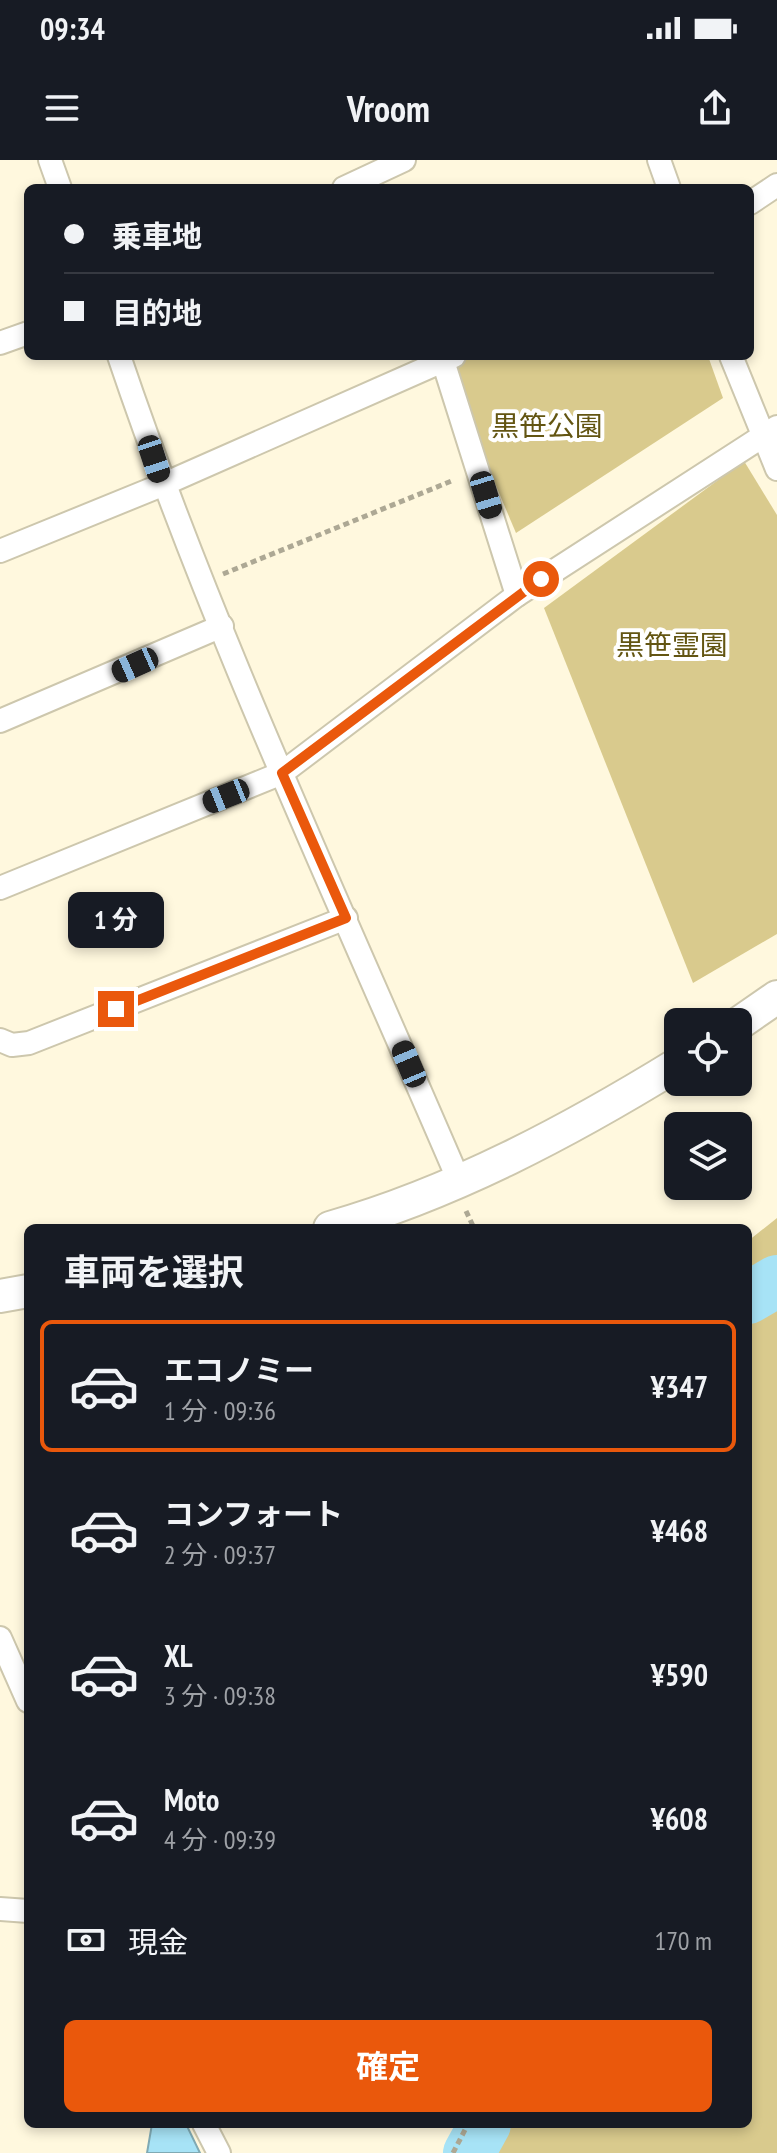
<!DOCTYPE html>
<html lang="ja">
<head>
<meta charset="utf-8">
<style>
  body { margin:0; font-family:"PT Sans Narrow","Noto Sans JP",sans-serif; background:#20242c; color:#f1f3f6; height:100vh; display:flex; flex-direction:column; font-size:30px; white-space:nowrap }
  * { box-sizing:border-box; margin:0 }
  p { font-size:26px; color:#9ea1a6 }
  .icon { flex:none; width:44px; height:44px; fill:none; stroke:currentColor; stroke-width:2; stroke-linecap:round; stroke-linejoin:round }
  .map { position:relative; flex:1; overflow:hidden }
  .panel { position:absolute; left:24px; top:1064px; width:728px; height:904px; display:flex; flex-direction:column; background:#171b24; border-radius:12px; box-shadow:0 4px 12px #0003 }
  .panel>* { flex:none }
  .hud { position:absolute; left:24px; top:24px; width:730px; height:176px; border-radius:12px; box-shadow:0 4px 12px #0003; display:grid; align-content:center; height:176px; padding:0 40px; background:#171b24 }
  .fabs { position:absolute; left:664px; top:848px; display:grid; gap:16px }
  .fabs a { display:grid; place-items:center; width:88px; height:88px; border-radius:12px; background:#171b24; box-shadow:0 4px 12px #0003; font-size:40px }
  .end { position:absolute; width:36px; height:36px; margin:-18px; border:10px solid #ea580c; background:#fff; box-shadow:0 0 0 4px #fff }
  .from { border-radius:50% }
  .bubble { position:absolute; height:56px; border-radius:12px; background:#171b24; box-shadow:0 4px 12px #0003; font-size:26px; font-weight:700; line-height:56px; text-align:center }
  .car { position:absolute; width:24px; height:48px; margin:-24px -12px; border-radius:10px; box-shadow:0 0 6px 2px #0007; background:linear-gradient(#222 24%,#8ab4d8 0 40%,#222 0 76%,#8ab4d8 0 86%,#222 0) }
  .hud b { display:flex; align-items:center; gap:28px; height:76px; font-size:30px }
  .hud b+b { border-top:2px solid #363941 }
  .hud i { width:20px; height:20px; background:#f1f3f6 }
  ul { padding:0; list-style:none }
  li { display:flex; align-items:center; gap:24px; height:132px; margin:0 16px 12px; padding:0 24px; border:4px solid transparent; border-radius:12px }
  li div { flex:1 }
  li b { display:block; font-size:30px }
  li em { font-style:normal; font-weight:700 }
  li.selected { border-color:#ea580c }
  li>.icon { width:72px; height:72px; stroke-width:1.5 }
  h2 { padding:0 40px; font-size:36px; line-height:96px }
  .pay { display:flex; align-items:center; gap:20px; height:88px; padding:0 40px; font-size:30px }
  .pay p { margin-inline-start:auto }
  .action { display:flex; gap:16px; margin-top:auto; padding:16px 40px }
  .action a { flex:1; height:92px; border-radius:12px; background:#ea580c; color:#fff; font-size:32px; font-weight:700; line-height:92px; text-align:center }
  .status { display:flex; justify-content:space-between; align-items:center; height:56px; padding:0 40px; background:#171b24; direction:ltr }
  .status svg { height:22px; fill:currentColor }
  header { display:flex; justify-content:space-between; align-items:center; height:104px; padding:0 40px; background:#171b24; font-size:36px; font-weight:700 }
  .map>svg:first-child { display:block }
  .green { fill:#d9ca8d }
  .water { fill:#a7e3f6; stroke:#80aab4; stroke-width:2 }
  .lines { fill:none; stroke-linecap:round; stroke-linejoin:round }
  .river { stroke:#a7e3f6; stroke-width:52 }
  .street-casing { stroke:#cdc7ad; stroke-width:26 }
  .secondary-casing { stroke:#cdc7ad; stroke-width:36 }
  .path { stroke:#ada894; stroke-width:5; stroke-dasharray:6 4; stroke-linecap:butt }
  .street { stroke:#fff; stroke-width:22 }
  .secondary { stroke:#fff; stroke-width:32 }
  .route { stroke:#ea580c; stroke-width:10 }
  .labels { text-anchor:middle; stroke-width:8; stroke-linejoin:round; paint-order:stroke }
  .park-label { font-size:28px; fill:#635512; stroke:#fff }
</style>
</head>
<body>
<div class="status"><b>09:34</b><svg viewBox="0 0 49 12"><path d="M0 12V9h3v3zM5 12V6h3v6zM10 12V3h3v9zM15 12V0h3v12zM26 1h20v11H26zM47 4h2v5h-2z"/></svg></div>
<header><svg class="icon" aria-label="menu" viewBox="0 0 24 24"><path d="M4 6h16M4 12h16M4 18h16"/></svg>Vroom<svg class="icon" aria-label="share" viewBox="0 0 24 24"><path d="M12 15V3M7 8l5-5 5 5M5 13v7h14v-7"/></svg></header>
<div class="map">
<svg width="777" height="1993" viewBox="0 0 777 1993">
  <rect width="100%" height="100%" fill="#fff8de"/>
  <g class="green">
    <polygon points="453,196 708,196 723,238 516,373 443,201"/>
    <polygon points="744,301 777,355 777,774 693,823 544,448"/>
    <polygon points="777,1058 777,1993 470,1993 487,1964 748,1964 748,1081"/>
  </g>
  <polygon class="water" points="152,1964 186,1964 200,1993 147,1993"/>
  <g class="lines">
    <g class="river">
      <polyline points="748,1138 777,1121"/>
      <polyline points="469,1993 485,1964"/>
    </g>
    <g class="street-casing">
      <g id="street">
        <polyline points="50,0 60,28"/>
        <polyline points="659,0 669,28"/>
        <polyline points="344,28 404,0"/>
        <polyline points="750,43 777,25"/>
        <polyline points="0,183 28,173"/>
        <path d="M 119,196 C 214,477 342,748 459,1021"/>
        <polyline points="731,196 777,309"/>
        <polyline points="443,201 517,435"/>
        <polyline points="0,391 162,325 454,196"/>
        <polyline points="0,561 222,466"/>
        <polyline points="0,728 282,613 517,435 777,267"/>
        <polyline points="0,880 12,885 29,883 346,758"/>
        <polyline points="0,1478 28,1541"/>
        <polyline points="0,1749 28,1751"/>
        <polyline points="204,1964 219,1993"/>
      </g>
    </g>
    <g class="secondary-casing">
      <g id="secondary">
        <polyline points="738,864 777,837"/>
        <path d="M 330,1068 C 453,1033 569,971 678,904"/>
        <polyline points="0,1136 28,1131"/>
      </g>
    </g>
    <g class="path">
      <polyline points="223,414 454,320"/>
      <polyline points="466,1051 474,1068"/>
      <polyline points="453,1993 468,1964"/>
    </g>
    <use href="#street" class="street"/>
    <use href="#secondary" class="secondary"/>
  </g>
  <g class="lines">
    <polyline class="route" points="116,849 346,758 282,613 541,419"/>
  </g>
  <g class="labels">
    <g class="park-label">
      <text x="547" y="276">黒笹公園</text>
      <text x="672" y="495">黒笹霊園</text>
    </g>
  </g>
</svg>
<div class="fabs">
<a><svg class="icon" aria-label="locate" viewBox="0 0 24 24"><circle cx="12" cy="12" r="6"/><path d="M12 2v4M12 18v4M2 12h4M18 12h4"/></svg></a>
<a><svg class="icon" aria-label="layers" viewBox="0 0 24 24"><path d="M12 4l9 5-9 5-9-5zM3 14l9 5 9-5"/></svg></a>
</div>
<i class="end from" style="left:541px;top:419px"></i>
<i class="end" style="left:116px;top:849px"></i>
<div class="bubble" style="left:68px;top:732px;width:96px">1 分</div>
<i class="car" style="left:154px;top:299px;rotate:162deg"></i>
<i class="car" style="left:486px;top:335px;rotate:163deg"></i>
<i class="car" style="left:135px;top:505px;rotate:246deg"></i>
<i class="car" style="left:226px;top:636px;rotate:248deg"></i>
<i class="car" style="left:409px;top:904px;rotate:337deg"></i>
<div class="hud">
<b><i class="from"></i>乗車地</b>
<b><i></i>目的地</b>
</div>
<section class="panel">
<h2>車両を選択</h2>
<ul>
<li class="selected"><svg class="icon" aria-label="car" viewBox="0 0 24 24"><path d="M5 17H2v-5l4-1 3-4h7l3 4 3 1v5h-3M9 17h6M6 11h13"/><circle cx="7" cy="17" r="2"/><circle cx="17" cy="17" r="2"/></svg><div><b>エコノミー</b><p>1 分 · 09:36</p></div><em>¥347</em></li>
<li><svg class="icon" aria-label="car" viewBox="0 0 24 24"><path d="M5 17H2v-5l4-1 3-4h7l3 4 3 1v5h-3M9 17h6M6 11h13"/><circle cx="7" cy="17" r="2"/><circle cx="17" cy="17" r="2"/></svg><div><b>コンフォート</b><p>2 分 · 09:37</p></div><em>¥468</em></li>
<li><svg class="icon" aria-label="car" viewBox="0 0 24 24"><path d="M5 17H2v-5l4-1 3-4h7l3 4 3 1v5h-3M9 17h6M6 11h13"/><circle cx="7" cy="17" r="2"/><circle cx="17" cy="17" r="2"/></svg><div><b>XL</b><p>3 分 · 09:38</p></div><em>¥590</em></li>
<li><svg class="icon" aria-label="car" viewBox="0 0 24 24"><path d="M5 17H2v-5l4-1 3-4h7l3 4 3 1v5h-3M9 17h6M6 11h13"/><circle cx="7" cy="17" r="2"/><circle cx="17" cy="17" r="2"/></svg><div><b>Moto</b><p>4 分 · 09:39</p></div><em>¥608</em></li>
</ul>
<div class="pay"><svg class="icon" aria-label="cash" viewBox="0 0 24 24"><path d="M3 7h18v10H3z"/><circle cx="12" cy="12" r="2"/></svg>現金<p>170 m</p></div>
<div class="action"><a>確定</a></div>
</section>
</div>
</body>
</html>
